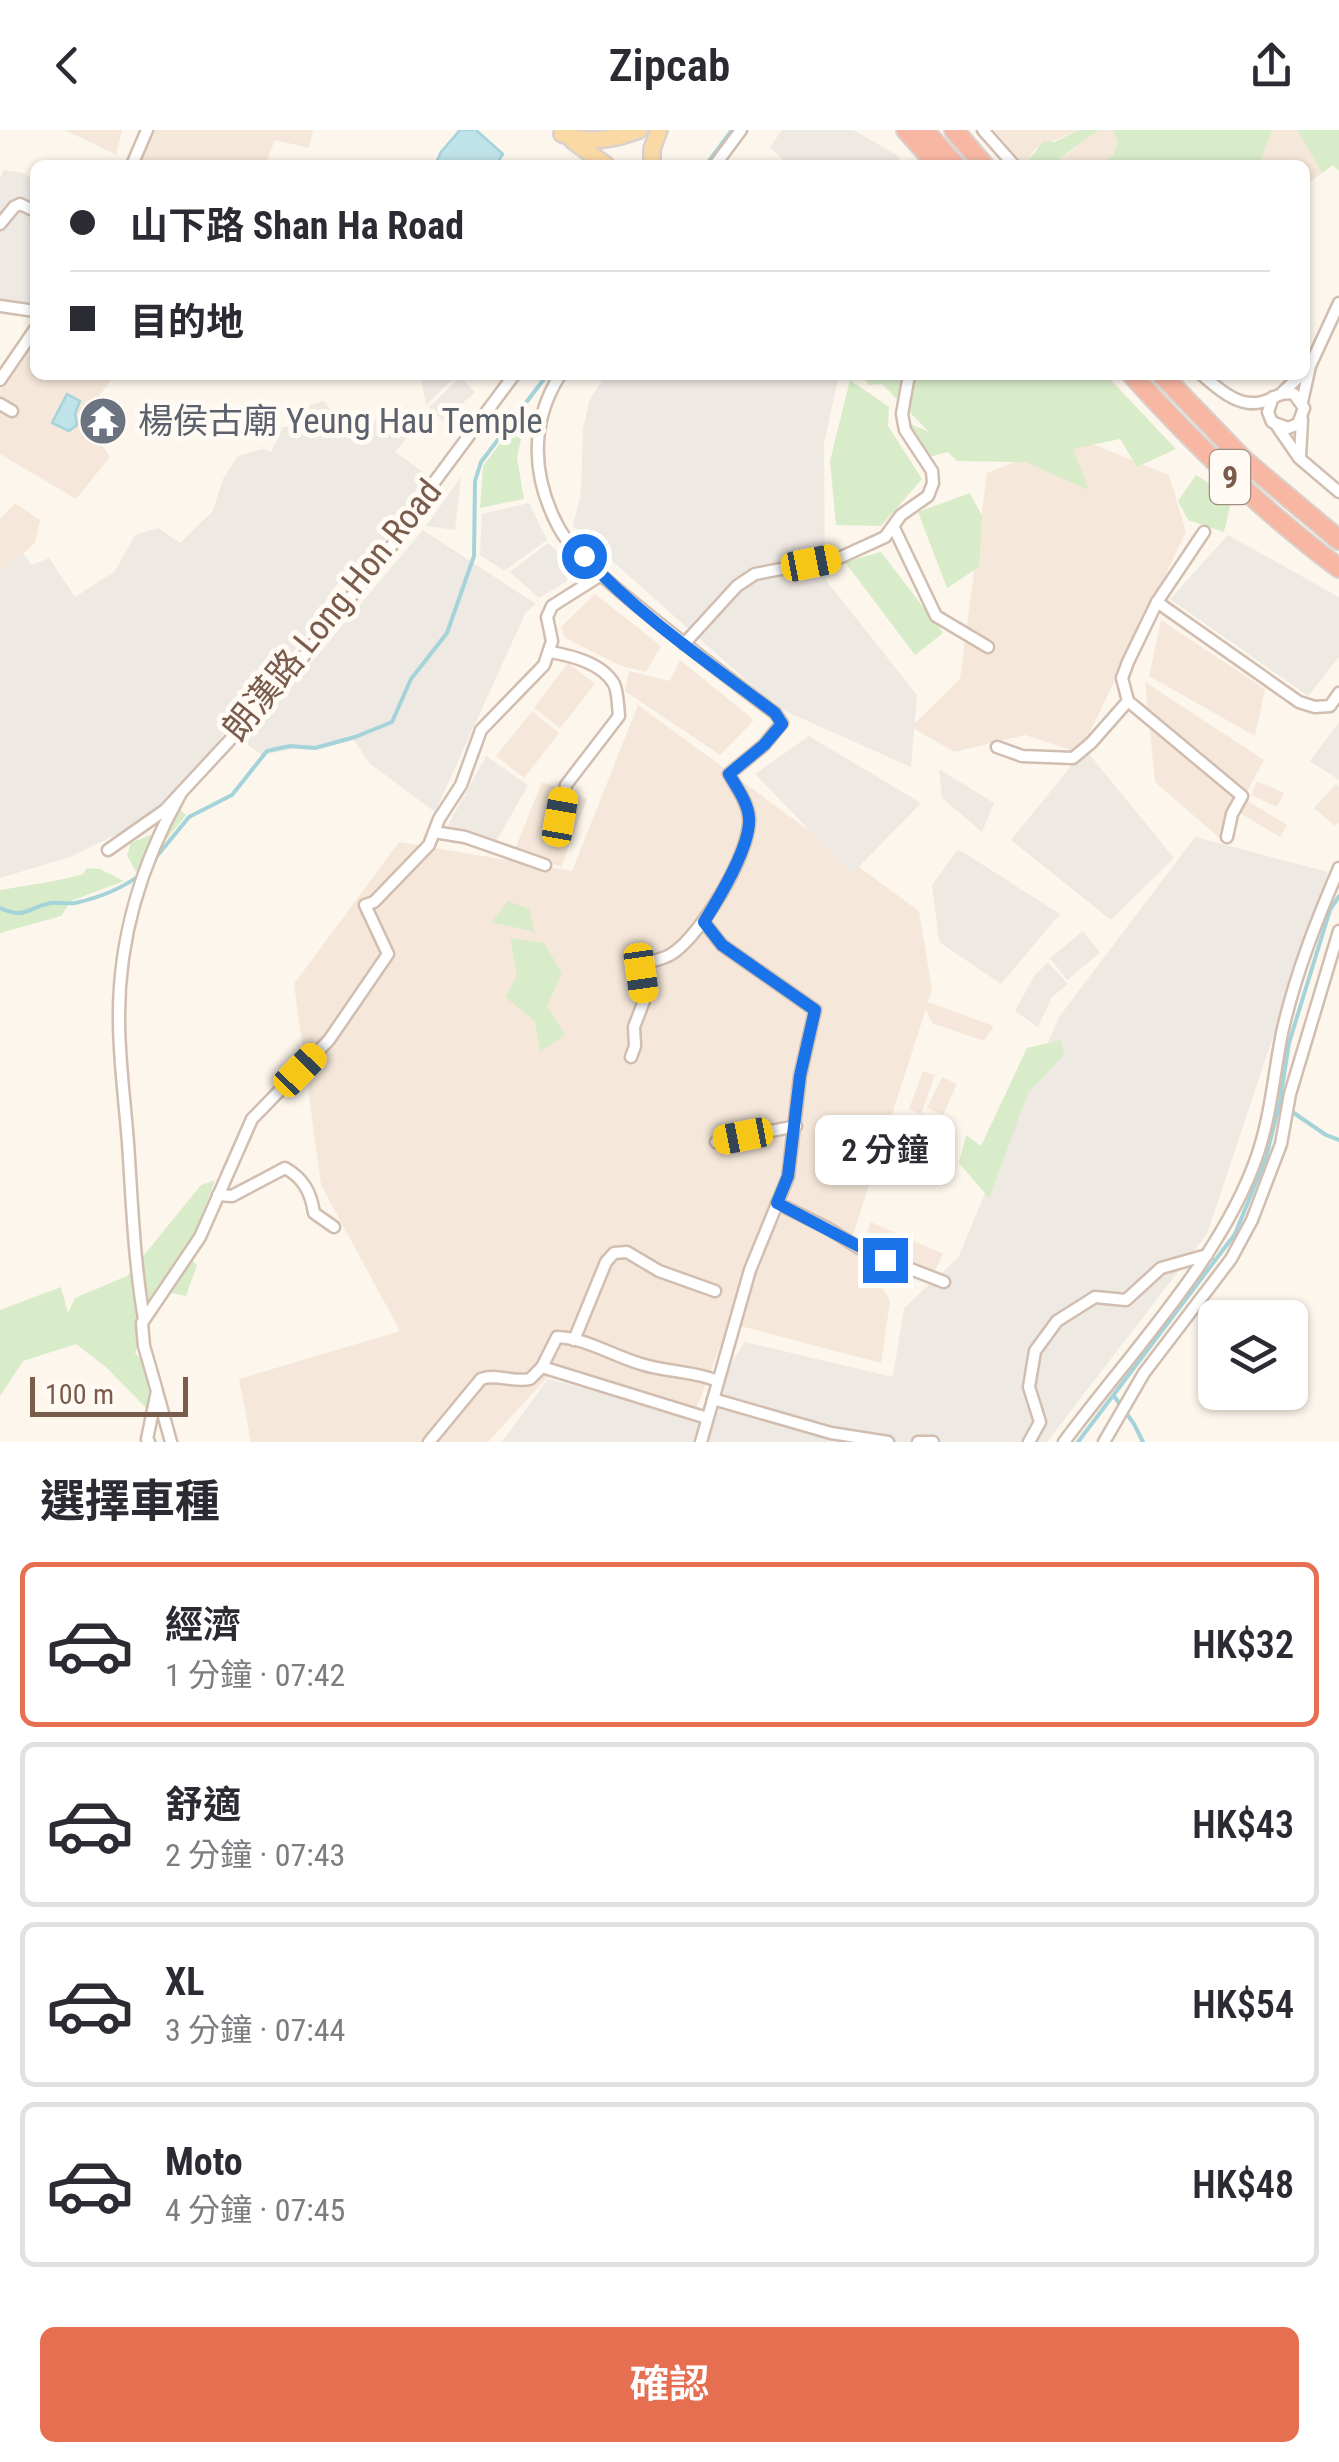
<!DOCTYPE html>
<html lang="zh-TW">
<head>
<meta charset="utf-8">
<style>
  body { margin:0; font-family:"Roboto Condensed","Noto Sans TC",sans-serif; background:#f2f2f3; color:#2b2b33; height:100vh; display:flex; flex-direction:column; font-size:38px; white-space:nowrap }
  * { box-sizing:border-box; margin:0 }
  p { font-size:32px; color:#7c7c81 }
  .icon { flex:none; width:55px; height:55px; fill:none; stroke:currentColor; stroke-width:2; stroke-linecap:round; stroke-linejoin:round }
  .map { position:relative; height:1312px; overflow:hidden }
  .details { display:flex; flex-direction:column; background:#fff; flex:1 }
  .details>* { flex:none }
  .guide { position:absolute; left:30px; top:30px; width:1280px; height:220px; border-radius:15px; box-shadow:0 2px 8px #0004; display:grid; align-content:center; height:220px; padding:0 40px; background:#fff }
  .controls { position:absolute; left:1198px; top:1170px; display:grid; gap:20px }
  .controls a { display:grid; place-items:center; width:110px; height:110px; border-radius:15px; background:#fff; box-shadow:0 2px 8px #0004; font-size:50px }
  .scale { position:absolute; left:30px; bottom:25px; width:158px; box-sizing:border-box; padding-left:10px; border:5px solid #7a5c4d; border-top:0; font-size:28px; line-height:35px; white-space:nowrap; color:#7a5c4d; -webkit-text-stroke:8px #fffaf3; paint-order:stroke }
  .end { position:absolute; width:45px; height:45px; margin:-22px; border:12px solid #1a73e8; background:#fff; box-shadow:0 0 0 5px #fff }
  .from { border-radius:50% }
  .bubble { position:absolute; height:70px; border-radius:15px; background:#fff; box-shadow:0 2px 8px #0004; font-size:32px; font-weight:600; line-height:70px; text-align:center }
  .car { position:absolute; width:30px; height:60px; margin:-30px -15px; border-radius:12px; box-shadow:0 0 8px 2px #0007; background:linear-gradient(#f5c518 24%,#345 0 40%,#f5c518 0 76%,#345 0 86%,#f5c518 0) }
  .guide b { display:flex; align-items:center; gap:35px; height:95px; font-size:38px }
  .guide b+b { border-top:2px solid #e1e1e2 }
  .guide i { width:25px; height:25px; background:#2b2b33 }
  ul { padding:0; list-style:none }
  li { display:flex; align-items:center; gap:30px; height:165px; margin:0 20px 15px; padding:0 20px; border:5px solid #e1e1e2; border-radius:15px }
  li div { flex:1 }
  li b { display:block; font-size:38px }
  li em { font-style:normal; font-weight:600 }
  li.on { border-color:#e76f51 }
  li>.icon { width:90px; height:90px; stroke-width:1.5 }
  h2 { padding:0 40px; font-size:45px; line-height:120px }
  .action { display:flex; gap:20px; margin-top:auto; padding:20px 40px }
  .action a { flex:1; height:115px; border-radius:15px; background:#e76f51; color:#fff; font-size:40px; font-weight:600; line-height:115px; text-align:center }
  header { display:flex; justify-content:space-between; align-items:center; height:130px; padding:0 40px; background:#fff; font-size:45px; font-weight:600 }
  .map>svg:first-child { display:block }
  .residential { fill:#f5e8da }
  .industrial { fill:#efe9e4 }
  .green { fill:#d8ecc9 }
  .water { fill:#bfe3e8; stroke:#a5d3da; stroke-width:2.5 }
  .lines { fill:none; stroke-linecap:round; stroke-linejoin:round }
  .stream { stroke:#a5d3da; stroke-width:4 }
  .street-casing { stroke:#d1beb0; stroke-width:15 }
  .primary-casing { stroke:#dad1cd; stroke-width:20 }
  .highway-casing { stroke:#dad1cd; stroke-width:22 }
  .street { stroke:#fff; stroke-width:10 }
  .primary { stroke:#fbd9a5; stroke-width:15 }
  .highway { stroke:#f7b7a3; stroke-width:18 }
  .route { stroke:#1a73e8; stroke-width:12 }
  .labels { text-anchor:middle; stroke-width:10; stroke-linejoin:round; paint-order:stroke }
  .shield { fill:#fffaf3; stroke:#a28b7f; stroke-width:2.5 }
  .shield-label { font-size:32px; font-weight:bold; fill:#7a5c4d }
  .worship-label { font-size:35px; fill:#5b616d; stroke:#fffaf3; text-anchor:start }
  .street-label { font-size:35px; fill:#7a5c4d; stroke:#fffaf3 }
</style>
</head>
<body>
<header><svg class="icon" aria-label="back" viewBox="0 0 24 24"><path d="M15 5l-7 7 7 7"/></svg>Zipcab<svg class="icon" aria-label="share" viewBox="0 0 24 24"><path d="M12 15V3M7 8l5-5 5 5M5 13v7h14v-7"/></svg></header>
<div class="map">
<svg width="1339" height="1312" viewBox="0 0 1339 1312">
  <rect width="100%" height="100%" fill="#fdf6ec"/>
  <g class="residential">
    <polygon points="65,0 122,0 116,25"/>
    <polygon points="154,0 313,0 309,18 275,10 265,35 140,35"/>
    <polygon points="994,0 1078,0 1035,19 1024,35"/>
    <polygon points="1099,0 1113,0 1119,12 1113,25 1097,35 1061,35 1060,29"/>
    <polygon points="1272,0 1297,0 1322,43 1305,56 1305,35 1259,35"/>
    <polygon points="35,208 35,245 115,245 83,287 110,327 76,369 0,324 0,260"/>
    <polygon points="1075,307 1169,345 1186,402 1080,623 1025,605 954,622 911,597 960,549 987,343"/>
    <polygon points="15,373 40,390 35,413 0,443 0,389"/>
    <polygon points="595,464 661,516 646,542 621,536 565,508 561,497"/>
    <polygon points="1161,490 1265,559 1255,606 1149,546"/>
    <polygon points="680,530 754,590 720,625 625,561 629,541 670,551"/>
    <polygon points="568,533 595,554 560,598 534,578"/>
    <polygon points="1145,552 1264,630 1221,709 1155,652"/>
    <polygon points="638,575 919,781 932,860 928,872 994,896 984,911 932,893 926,879 852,1108 890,1171 881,1233 729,1193 696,1280 557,1237 488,1312 251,1312 239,1249 400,1201 321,1055 294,854 399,712 572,741"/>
    <polygon points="532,581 559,603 524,648 496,626"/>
    <polygon points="1257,651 1284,663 1277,677 1251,665"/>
    <polygon points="542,652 587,669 561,737 515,719"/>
    <polygon points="1336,654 1339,657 1339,692 1335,696 1314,678"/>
    <polygon points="1246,670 1287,695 1280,707 1238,682"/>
    <polygon points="923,941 935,945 921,984 909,979"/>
    <polygon points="942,947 957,954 943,985 927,978"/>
    <polygon points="942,990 954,996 924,1053 912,1047"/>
    <polygon points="897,1009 919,1023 906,1044 884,1030"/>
    <polygon points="871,1092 943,1124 933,1145 862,1114"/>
  </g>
  <g class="industrial">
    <polygon points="782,0 853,0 897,25 903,35 788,35 770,17"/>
    <polygon points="4,40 24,43 35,51 33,174 0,169 0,48"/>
    <polygon points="425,245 457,245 426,275 421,248"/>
    <polygon points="606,245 839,245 824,314 825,449 917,565 911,637 776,577 573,396 581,362 583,298 590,269"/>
    <polygon points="460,247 475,262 443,291 429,277"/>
    <polygon points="324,271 340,291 346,291 361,312 385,276 419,286 415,299 395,322 429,346 409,380 391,405 359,429 331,462 304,509 167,672 140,693 70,727 0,748 0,443 23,423 32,435 49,428 75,467 115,441 135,405 158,398 180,413 213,381 223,349 238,326 263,319 271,322 283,297 291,297 307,276"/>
    <polygon points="461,347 455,400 426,396"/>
    <polygon points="529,373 547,410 504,441 480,425 482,384"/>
    <polygon points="423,400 536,474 526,482 435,682 369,633 354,610 315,620 292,619 262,625 244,612"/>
    <polygon points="1228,405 1339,467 1339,527 1308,566 1170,469"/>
    <polygon points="548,413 574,437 566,452 539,468 510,442"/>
    <polygon points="1339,592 1339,650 1310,631"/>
    <polygon points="809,606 921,673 852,744 755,644"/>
    <polygon points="1085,619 1174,728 1111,790 1011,710"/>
    <polygon points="486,626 528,655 496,712 447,697"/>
    <polygon points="939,639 994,673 982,702 942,668"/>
    <polygon points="1195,707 1328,742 1207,1104 1047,1312 502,1312 548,1249 697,1286 745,1212 893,1247 904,1178 958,1128 1059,887"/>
    <polygon points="958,719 1060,784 1001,854 939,812 932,755"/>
    <polygon points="1083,801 1100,823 1067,850 1050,828"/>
    <polygon points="1048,832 1068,854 1052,867 1038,897 1015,881 1034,846"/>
  </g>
  <g class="green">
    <polygon points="1078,0 1099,0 1060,28 1061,35 1024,35 1044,11 1055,12"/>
    <polygon points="1113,0 1272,0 1259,35 1097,35 1113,25 1118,12"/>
    <polygon points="1297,0 1339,0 1339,41 1333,35 1322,43"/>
    <polygon points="862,245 1106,245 1176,319 1137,337 1120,309 1073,319 1089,360 1025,332 957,331 948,322 929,327 908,293 929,302 882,254 869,255"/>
    <polygon points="850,250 889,277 888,296 922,349 881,396 836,395 830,331"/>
    <polygon points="518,289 524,295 517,328 524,369 480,378 483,336"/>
    <polygon points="1196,345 1232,368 1224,402 1188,390 1178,371"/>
    <polygon points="970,363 982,386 979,437 947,458 918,382"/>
    <polygon points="881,422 943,503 915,525 845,432"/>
    <polygon points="177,677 186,685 146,734 136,742 127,725 131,713 155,703 158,693"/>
    <path d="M 87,738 L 100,739 L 124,751 L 71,771 L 61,786 L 0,803 L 0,760 C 29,755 55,752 83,744 Z"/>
    <polygon points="508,771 529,779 535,802 491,792"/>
    <polygon points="510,808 544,813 562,843 547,876 565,905 540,922 535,891 505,867 517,846"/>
    <polygon points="1061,910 1064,925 1028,963 989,1068 959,1033 966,1005 981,1016 1027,918"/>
    <polygon points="215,1050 187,1127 197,1135 186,1166 158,1160 135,1223 159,1247 148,1280 106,1237 76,1214 23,1231 0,1266 0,1180 61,1157 68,1183 75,1168 127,1146 201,1055"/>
  </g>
  <g class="water">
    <polygon points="460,0 476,0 503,24 496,35 435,35 441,22"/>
    <polygon points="67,264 80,271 75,284 77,295 69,301 52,293"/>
  </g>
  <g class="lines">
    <g class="stream">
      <polyline points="706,35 732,0"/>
      <polyline points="153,731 189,687 232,665 267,621 290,616 315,618 355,607 392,592 411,549 447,503 474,426 475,351 481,332 547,245"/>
      <path d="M 0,778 C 26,790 28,777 51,773 C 59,772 67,774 75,773 C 98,768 121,759 140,745"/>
      <polyline points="1288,979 1326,1005 1339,1010"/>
      <polyline points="1114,1266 1134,1294 1143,1312"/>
      <polyline points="1078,1312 1235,1104 1266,1028 1280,971 1289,913 1330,780 1339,766"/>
    </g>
    <g class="street-casing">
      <g id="street">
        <polyline points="983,0 1014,35"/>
        <polyline points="132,35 147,0"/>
        <polyline points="715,35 741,0"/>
        <polyline points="0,94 14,77 20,74 35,81"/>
        <polyline points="0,176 35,181"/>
        <path d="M 560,245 C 529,294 532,348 559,398 C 574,425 606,449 629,469 C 677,508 725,546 775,583 L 782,593 L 764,615 L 729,644 C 736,657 747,671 749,687 C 752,721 701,805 673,823 C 665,829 652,831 643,834 L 645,868 L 634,897 L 635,916 L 631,927"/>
        <path d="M 1202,245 C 1219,259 1238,278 1262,272 C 1275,269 1279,261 1294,264 L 1304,278 L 1298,294 L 1288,298 L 1272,292 L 1268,282 L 1273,267"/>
        <polyline points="0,250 35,199"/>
        <polyline points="1283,262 1301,245"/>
        <polyline points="1302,272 1310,236 1339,173"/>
        <polyline points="0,274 12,281"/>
        <polyline points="1277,296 1299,328 1339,362"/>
        <polyline points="1300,327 1302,289"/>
        <polyline points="894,398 936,486 988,517"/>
        <polyline points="1157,472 1299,572 1315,577 1330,576 1339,563"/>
        <polyline points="684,514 737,456 755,444 839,428 885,407 901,385 928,366 933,353 932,341 905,300 902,284 909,245"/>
        <path d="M 551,522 C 572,526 602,533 614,554 C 618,562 618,577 619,586 L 566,655 L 555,704"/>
        <polyline points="1128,571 1242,666 1232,684 1227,707"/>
        <polyline points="997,617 1022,626 1073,628 1091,613 1128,571 1122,548 1128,532 1157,472 1204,402"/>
        <polyline points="434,702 465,707 545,735"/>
        <polyline points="108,720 165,680 280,556 401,404 418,374 514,245"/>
        <polyline points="716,1012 796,996"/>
        <path d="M 218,1065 L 232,1066 L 285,1038 C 303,1048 311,1062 314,1083 L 334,1097"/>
        <polyline points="777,1073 829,1099 864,1121 944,1152"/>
        <path d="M 144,1189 C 134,1131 132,1072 128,1013 C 125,972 119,931 119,890 C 118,810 142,732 181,663"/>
        <polyline points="574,1210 606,1132 614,1123 627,1122 659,1141 715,1161"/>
        <polyline points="542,1237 707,1288"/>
        <polyline points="158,1265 171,1312"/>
        <polyline points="713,1269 831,1303 888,1312"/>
        <polyline points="149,1312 147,1309 157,1261 144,1216 142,1193 200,1107 252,989 329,910 388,824 365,775 374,772 429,715 439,689 461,655 481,600 544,535 552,511 547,487 552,476 601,445"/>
        <path d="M 429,1312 L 481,1249 C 497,1243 513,1253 530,1249 L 542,1237 L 557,1207 C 586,1208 613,1226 641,1234 C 666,1242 693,1241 718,1251"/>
        <polyline points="701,1312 750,1140 788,1047 800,946 815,880 722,815 704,792"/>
        <polyline points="918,1312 933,1312"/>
        <polyline points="1029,1312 1040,1292 1029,1257 1035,1221 1057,1191 1095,1167 1126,1170 1161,1138 1207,1125"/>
        <path d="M 1064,1312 C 1129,1224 1224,1126 1258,1023 C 1271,984 1274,943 1282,903 C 1295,845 1316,792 1339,738"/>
        <polyline points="1104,1312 1144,1243 1231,1129 1252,1090 1281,1014 1290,964 1339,801"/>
      </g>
    </g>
    <g class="primary-casing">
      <g id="primary">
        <path d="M 562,4 C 590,14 612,10 639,0"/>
        <polyline points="573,11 606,35"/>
        <polyline points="652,35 652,19 659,0"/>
      </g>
    </g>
    <g class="highway-casing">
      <g id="highway">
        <polyline points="906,0 937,35"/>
        <polyline points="924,0 955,35"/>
        <polyline points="954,0 984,35"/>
        <path d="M 1132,245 C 1196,316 1262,381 1339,438"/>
        <polyline points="1162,245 1244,330 1339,410"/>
      </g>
    </g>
    <use href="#street" class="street"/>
    <use href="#primary" class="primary"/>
    <use href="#highway" class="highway"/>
  </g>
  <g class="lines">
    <path class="route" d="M 584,426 C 639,486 710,534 775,583 L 782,594 L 764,615 L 729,644 C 736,657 748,672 749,688 C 751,716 719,768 704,792 L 722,815 L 815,880 L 800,946 L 788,1046 L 777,1073 L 885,1130"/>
  </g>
  <defs>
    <g id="temple-disc" transform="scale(2.5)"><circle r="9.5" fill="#6b7280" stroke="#fffaf3"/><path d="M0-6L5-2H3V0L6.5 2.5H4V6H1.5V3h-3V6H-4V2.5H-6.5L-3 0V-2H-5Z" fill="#fff"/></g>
  </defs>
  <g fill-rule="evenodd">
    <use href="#temple-disc" x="103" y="291"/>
  </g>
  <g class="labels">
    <rect class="shield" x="1210" y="320" width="40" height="54" rx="8"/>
    <g class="shield-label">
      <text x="1230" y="358">9</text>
    </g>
    <g class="worship-label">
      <text x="138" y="303">楊侯古廟 Yeung Hau Temple</text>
    </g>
    <g class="street-label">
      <text transform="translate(332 480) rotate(-51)" y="12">朗漢路 Long Hon Road</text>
    </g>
  </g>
</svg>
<div class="controls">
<a><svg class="icon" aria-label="layers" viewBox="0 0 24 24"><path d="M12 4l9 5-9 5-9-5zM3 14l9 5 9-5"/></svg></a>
</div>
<div class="scale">100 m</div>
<i class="end from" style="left:584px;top:426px"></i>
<i class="end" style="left:885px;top:1130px"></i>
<div class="bubble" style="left:815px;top:985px;width:140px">2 分鐘</div>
<i class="car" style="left:811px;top:433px;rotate:79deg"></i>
<i class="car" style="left:560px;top:687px;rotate:10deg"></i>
<i class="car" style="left:641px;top:843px;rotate:172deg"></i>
<i class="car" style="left:300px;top:940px;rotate:44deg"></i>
<i class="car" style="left:743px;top:1006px;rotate:259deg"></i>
<div class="guide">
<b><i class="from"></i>山下路 Shan Ha Road</b>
<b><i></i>目的地</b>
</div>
</div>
<section class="details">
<h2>選擇車種</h2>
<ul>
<li class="on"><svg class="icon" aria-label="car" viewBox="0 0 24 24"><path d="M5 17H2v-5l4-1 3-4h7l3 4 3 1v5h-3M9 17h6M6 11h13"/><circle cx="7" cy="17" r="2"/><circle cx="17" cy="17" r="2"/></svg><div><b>經濟</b><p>1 分鐘 · 07:42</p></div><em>HK$32</em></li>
<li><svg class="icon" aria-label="car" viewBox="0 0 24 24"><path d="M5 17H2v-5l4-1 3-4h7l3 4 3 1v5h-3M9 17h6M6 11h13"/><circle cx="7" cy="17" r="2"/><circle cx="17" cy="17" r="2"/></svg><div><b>舒適</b><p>2 分鐘 · 07:43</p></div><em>HK$43</em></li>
<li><svg class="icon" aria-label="car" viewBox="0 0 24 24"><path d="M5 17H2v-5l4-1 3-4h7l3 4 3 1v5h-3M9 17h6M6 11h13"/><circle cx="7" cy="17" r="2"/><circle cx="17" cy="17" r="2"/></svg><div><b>XL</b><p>3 分鐘 · 07:44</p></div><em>HK$54</em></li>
<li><svg class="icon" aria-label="car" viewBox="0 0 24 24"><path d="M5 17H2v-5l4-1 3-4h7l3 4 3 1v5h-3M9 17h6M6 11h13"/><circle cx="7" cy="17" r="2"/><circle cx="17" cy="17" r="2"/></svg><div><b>Moto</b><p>4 分鐘 · 07:45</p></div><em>HK$48</em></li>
</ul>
<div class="action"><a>確認</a></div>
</section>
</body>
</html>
